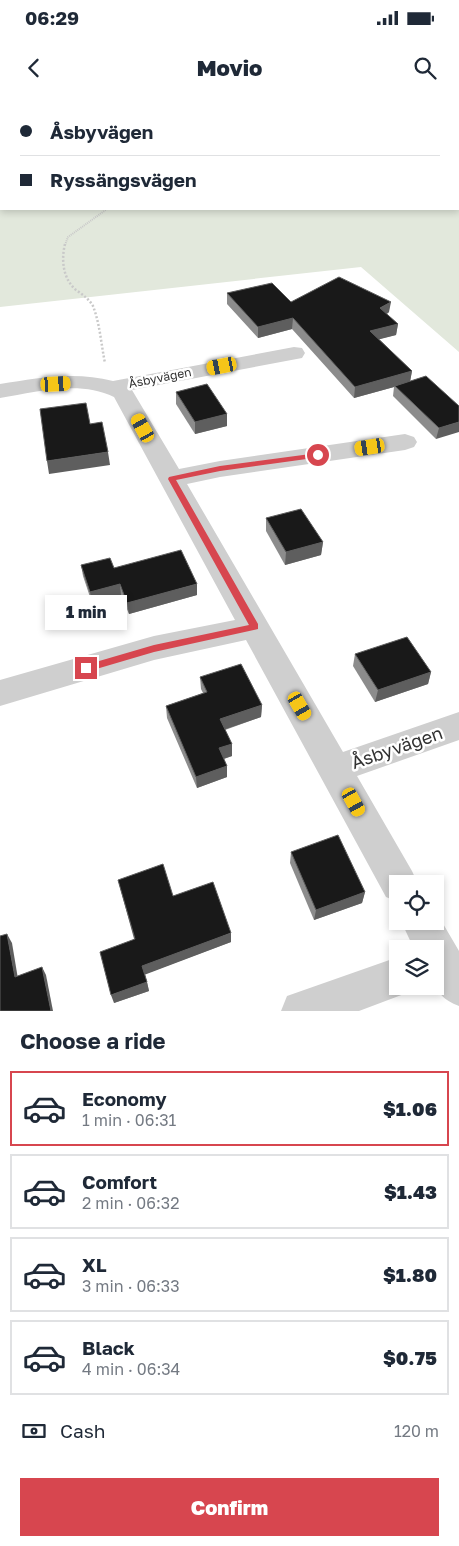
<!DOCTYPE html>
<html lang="en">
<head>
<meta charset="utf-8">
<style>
  body { margin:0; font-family:"Golos Text",sans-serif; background:#f2f2f3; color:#1f2937; height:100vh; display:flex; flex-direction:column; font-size:19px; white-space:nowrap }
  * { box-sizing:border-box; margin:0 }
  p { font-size:16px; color:#747a83 }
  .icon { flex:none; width:28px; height:28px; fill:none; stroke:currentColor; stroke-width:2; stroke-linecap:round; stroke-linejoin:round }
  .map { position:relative; height:911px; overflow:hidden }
  .details { display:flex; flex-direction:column; background:#fff; flex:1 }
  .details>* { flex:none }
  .top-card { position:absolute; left:0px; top:0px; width:460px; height:110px; box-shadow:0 2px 8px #0003; display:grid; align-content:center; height:110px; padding:0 20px; background:#fff }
  .controls { position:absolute; left:389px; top:775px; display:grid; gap:10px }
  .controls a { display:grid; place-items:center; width:55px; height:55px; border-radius:0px; background:#fff; box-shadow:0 2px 8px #0003; font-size:25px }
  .end { position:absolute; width:22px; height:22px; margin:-11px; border:6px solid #d7464f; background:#fff; box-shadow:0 0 0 2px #fff }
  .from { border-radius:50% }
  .bubble { position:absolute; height:35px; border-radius:0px; background:#fff; box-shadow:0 2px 8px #0003; font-size:16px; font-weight:800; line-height:35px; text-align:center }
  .car { position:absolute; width:15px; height:30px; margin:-15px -8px; border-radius:6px; box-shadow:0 0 4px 1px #0007; background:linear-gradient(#f5c518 24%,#345 0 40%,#f5c518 0 76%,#345 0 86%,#f5c518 0) }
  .top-card b { display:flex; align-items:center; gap:18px; height:48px; font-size:19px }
  .top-card b+b { border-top:1px solid #e0e1e3 }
  .top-card i { width:12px; height:12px; background:#1f2937 }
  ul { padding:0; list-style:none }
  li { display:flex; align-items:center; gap:15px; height:75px; margin:0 10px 8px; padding:0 10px; border:2px solid #e0e1e3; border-radius:0px }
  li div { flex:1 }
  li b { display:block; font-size:19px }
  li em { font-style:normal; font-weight:800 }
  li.current { border-color:#d7464f }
  li>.icon { width:45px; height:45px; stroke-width:1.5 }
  h2 { padding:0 20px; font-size:22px; line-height:60px }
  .pay { display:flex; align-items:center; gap:12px; height:55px; padding:0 20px; font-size:19px }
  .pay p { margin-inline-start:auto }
  .action { display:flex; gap:10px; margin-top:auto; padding:10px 20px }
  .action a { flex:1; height:58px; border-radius:0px; background:#d7464f; color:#fff; font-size:20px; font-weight:800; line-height:58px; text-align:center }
  .status { display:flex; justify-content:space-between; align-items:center; height:35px; padding:0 25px; background:#fff; direction:ltr }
  .status svg { height:14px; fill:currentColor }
  header { display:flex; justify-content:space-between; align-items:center; height:65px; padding:0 20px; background:#fff; font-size:22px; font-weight:800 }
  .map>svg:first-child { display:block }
  .green { fill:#e2e8dc }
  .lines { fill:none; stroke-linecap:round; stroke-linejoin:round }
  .path-far1 { stroke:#c9c9c9; stroke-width:2; stroke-dasharray:1 1; stroke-linecap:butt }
  .path { stroke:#c9c9c9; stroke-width:2.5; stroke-dasharray:2 2; stroke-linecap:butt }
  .minor { fill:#cfcfcf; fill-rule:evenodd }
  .wall { fill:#8c8c8c }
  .shaded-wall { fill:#5e5e5e }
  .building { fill:#191919; stroke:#5e5e5e }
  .route { fill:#d7464f }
  .labels { text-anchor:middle; stroke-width:5; stroke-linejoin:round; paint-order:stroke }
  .far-street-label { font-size:12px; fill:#323232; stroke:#fff }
  .near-street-label { font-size:18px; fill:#323232; stroke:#fff }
</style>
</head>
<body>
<div class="status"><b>06:29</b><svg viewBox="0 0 49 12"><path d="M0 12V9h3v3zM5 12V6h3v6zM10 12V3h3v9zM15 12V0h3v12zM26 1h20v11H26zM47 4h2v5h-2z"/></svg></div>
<header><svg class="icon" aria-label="back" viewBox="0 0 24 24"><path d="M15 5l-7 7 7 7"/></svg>Movio<svg class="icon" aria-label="search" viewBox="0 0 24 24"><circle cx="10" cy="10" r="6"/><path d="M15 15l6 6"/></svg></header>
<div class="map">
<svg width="459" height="911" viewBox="0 0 459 911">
  <rect width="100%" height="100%" fill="#fff"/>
  <polygon class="green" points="0,66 1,109 459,109 459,99 459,252 361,167 0,207"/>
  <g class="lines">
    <g class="path-far1">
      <polyline points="183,0 187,1"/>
      <polyline points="336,1 339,0"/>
      <polyline points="422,1 424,0"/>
      <polyline points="65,145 68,137 107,109"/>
    </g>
    <path class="path" d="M 65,144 C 61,160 63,179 76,190 C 83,195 89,199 93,206 C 100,224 101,244 105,263"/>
    <g class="minor">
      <path d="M 294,247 L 302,248 L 305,253 L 302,258 L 132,290 L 179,369 L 220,361 L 405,334 L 414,337 L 417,342 L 414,347 L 405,350 L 220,377 L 187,384 L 343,652 L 459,612 L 459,640 L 357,676 L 412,771 L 418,784 L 398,784 L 398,802 L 386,797 L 246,540 L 154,560 L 0,606 L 0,580 L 154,536 L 235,520 L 114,297 C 80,280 36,292 0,298 L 0,284 C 38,278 75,271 113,281 Z"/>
      <path d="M 435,810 L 459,851 L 459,906 C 428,894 435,877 435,849 L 414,849 L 401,821 L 435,821 Z"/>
      <polygon points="398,857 398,886 414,886 412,891 359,911 281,911 287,896"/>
    </g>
  </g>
  <g class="wall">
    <polygon points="0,3 1,4 1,60 0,59"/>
    <polygon points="227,193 291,202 389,212 387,214 398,224 396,235 379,239 412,271 410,281 459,306 436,339 393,296 394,287 354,298 292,229 258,238 227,204"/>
    <polygon points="176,292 227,314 227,326 195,334 176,304"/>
    <polygon points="266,418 323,442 321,455 285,465 266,431"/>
    <polygon points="81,465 114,468 197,495 129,514 121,495 92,503 83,476"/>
    <polygon points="355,554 431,572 428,584 375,602 353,566"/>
    <polygon points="200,577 262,605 261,617 225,630 232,644 232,656 224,659 227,677 197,688 167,618 166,606 203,593 201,589"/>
    <polygon points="291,752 365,792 362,803 314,820 290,763"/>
    <polygon points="118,780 173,796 231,842 145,874 149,891 114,903 134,839"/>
  </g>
  <g class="shaded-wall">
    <polygon points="391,202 389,212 379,219 380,208"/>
    <polygon points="293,218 292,229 258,238 258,227"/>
    <polygon points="398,224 396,235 369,242 370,231"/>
    <polygon points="412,271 410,282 395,286 394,287 354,298 355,287"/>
    <polygon points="227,314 227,326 195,334 195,322"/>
    <polygon points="459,322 459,332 436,339 439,328"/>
    <polygon points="108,352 110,365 49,374 47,361"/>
    <polygon points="323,442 321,455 285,465 286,452"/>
    <polygon points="120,484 121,495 92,503 90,492"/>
    <polygon points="197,484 197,495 129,514 127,503"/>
    <polygon points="431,572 428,584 375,602 378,590"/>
    <polygon points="262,605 261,617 220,631 220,619"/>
    <polygon points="232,644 232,656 220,660 219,648"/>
    <polygon points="227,666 227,677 197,688 196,677"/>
    <polygon points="365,792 362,803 314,820 316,810"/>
    <polygon points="231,833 231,842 144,875 142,866"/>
    <polygon points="7,834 12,843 19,885 15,877"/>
    <polygon points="42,867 46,875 53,911 51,911"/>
    <polygon points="147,882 149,891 114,903 111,895"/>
  </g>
  <g class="building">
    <polygon points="444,0 459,0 459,40 459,1 444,1"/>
    <polygon points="0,3 1,4 1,51 0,50"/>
    <polygon points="339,177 391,202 380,208 398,224 370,231 412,271 355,287 293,218 258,227 227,193 272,183 291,202"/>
    <polygon points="426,276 459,306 459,322 439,328 395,286"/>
    <polygon points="207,284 227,314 195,322 176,292"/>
    <polygon points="86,303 90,324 102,322 108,352 47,361 40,309"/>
    <polygon points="301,409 323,442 286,452 266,418"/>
    <polygon points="181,450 197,484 127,503 120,484 90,492 81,465 110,458 114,468"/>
    <polygon points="407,537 431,572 378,590 355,554"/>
    <polygon points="241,564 262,605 220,619 232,644 219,648 227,666 196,677 166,606 207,592 200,577"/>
    <polygon points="338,735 365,792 316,810 291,752"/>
    <polygon points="163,764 173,796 213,782 231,833 142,866 147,882 111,895 100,852 135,839 118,780"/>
    <polygon points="7,834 15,877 42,867 51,911 0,911 0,836"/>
  </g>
  <polygon class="route" points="318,353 321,353 321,357 220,371 176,380 258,524 258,529 154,552 86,572 82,571 82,566 154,545 249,525 168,379 169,377 220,366"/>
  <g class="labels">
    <g class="far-street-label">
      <text transform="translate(160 278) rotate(-11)" y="4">Åsbyvägen</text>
    </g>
    <g class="near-street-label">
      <text transform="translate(397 648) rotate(-19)" y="6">Åsbyvägen</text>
    </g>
  </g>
</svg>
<div class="controls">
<a><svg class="icon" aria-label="locate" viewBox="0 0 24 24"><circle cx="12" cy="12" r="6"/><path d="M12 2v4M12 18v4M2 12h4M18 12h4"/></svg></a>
<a><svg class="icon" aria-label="layers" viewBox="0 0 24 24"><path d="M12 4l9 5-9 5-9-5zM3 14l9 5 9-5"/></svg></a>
</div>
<i class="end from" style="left:318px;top:355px"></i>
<i class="end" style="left:86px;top:568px"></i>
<div class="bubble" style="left:45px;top:495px;width:82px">1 min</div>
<i class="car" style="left:222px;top:266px;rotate:259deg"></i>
<i class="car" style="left:56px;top:284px;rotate:87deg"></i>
<i class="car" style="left:143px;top:328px;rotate:331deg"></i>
<i class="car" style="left:370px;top:347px;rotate:261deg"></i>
<i class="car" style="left:300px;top:606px;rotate:150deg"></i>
<i class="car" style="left:354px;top:702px;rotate:151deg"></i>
<div class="top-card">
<b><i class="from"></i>Åsbyvägen</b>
<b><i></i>Ryssängsvägen</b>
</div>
</div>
<section class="details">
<h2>Choose a ride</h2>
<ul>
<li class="current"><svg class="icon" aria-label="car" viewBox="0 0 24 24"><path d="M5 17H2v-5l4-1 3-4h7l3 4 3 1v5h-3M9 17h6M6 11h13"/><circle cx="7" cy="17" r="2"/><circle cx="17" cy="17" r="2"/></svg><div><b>Economy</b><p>1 min · 06:31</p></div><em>$1.06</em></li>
<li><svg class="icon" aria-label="car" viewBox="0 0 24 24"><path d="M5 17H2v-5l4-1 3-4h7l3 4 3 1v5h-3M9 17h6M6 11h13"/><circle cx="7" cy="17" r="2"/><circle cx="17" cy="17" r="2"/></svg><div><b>Comfort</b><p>2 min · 06:32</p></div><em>$1.43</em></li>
<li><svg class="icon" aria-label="car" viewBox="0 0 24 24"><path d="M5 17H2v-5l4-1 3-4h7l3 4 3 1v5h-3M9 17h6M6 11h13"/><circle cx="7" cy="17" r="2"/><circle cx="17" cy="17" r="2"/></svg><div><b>XL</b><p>3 min · 06:33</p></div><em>$1.80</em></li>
<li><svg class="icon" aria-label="car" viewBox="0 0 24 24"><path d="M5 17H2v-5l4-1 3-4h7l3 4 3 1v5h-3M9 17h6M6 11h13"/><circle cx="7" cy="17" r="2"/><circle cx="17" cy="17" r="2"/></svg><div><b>Black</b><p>4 min · 06:34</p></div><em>$0.75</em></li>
</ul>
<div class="pay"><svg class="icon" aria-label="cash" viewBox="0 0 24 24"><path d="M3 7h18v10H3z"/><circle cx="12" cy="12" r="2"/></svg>Cash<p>120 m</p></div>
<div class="action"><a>Confirm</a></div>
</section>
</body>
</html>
